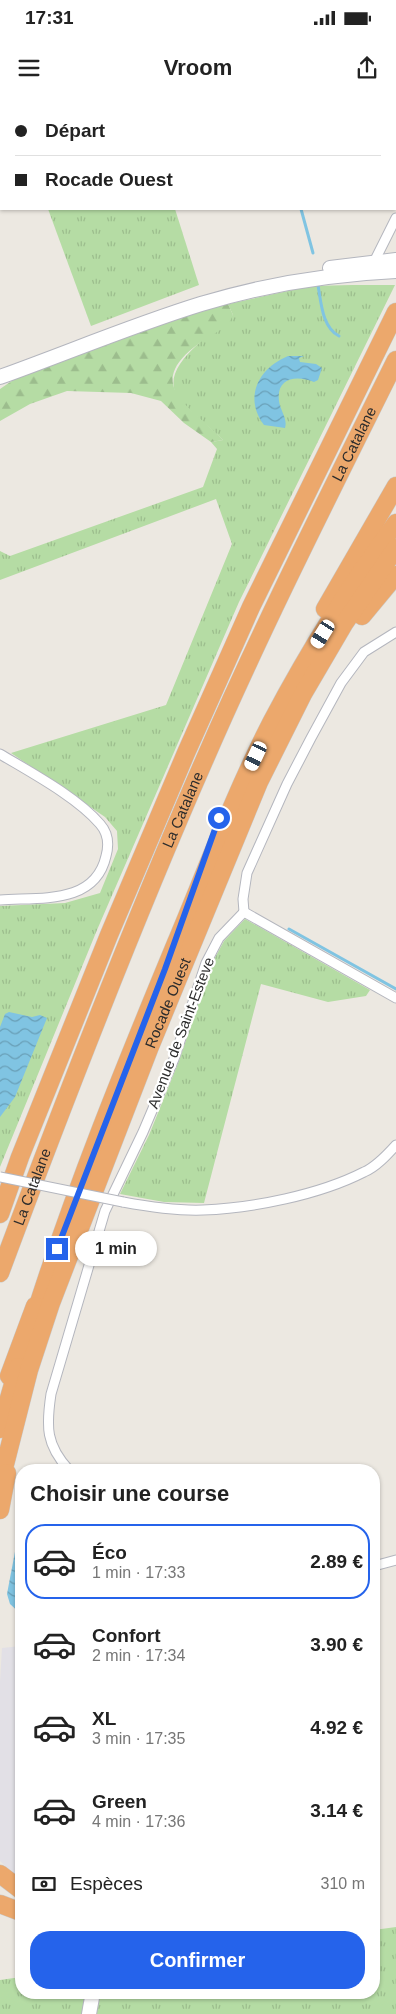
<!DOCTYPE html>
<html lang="fr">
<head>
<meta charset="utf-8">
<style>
  body { margin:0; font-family:Arial,sans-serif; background:#f6f6f6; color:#222; height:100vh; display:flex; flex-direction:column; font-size:19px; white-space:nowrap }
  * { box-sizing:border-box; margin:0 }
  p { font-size:16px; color:#767676 }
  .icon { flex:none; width:28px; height:28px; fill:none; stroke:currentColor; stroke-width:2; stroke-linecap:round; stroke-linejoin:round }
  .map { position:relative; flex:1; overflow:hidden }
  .panel { position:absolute; left:15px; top:1364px; width:365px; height:535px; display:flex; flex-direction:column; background:#fff; border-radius:20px; box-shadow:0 1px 4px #0004 }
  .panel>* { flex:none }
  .banner { position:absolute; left:0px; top:0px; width:396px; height:110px; box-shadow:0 1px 4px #0004; display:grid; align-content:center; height:110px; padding:0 15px; background:#fff }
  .end { position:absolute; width:22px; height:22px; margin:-11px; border:6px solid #2563eb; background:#fff; box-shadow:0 0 0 2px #fff }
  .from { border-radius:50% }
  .bubble { position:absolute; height:35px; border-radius:18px; background:#fff; box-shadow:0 1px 4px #0004; font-size:16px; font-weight:600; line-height:35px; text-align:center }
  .car { position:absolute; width:15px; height:30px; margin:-15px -8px; border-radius:6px; box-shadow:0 0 4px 1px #0007; background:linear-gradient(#fff 24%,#345 0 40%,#fff 0 76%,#345 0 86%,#fff 0) }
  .banner b { display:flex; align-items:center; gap:18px; height:48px; font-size:19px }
  .banner b+b { border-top:1px solid #e0e0e0 }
  .banner i { width:12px; height:12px; background:#222 }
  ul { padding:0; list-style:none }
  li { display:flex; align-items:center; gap:15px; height:75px; margin:0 10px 8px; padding:0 5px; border:2px solid transparent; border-radius:20px }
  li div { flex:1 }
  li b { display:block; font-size:19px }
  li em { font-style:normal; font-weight:600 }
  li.selected { border-color:#2563eb }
  li>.icon { width:45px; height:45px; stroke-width:1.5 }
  h2 { padding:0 15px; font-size:22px; line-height:60px }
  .pay { display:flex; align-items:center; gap:12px; height:55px; padding:0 15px; font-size:19px }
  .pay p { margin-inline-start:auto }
  .action { display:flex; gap:10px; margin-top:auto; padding:10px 15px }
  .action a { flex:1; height:58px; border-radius:20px; background:#2563eb; color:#fff; font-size:20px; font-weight:600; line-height:58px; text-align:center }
  .status { display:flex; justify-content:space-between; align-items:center; height:35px; padding:0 25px; background:#fff; direction:ltr }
  .status svg { height:14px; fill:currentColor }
  header { display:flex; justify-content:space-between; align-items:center; height:65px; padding:0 15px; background:#fff; font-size:22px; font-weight:600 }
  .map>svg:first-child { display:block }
  .industrial { fill:#e2e0e6 }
  .grass { fill:url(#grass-tufts) }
  .forest { fill:url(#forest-firs) }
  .water { fill:url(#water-waves) }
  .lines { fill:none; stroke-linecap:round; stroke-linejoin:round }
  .stream { stroke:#80c4e2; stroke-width:3 }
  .street-casing { stroke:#b4b6be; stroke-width:11 }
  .secondary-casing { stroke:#b4b6be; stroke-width:16 }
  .highway-casing { stroke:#c8c8c8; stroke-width:19 }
  .street { stroke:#fff; stroke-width:9 }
  .secondary { stroke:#fff; stroke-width:14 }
  .highway { stroke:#eca86c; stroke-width:18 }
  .street-bridge-casing { stroke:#b4b6be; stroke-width:11; stroke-linecap:butt }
  .street-bridge { stroke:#fff; stroke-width:9 }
  .route { stroke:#2563eb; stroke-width:6 }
  .labels { text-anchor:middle; stroke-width:4.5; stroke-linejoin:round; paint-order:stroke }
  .street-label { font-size:15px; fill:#2c2c2c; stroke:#fff }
</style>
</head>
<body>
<div class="status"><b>17:31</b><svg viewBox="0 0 49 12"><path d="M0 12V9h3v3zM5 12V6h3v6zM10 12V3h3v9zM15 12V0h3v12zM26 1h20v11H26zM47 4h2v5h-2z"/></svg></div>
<header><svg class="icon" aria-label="menu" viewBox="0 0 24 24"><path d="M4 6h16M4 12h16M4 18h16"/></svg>Vroom<svg class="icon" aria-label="share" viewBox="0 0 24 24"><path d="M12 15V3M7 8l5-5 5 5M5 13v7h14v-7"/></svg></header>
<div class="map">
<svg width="396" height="1914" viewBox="0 0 396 1914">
  <defs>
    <pattern id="grass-tufts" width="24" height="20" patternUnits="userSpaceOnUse" patternTransform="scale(1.25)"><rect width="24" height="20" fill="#b5dca4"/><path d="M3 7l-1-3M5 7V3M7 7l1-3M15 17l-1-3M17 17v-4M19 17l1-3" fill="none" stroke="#9cbd8d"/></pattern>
    <pattern id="forest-firs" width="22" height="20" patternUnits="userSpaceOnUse" patternTransform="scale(1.25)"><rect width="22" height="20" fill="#b5dca4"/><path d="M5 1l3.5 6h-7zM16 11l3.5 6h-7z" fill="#9cbd8d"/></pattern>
    <pattern id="water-waves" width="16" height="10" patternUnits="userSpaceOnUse" patternTransform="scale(1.25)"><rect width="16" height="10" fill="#80c4e2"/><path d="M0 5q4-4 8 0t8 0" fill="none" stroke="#699fb7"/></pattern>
  </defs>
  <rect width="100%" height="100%" fill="#ece8e1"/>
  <polygon class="industrial" points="21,1546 21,1781 0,1761 0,1582 2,1548"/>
  <g class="grass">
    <polygon points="48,109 175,109 199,185 91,226"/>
    <path d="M 352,185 L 395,185 L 239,502 L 97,830 L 0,1067 L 0,806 L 65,803 L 100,793 L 118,749 L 117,731 L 105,717 L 11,653 L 166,605 L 232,444 L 216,399 L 0,480 L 0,451 L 10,456 L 203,387 L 217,349 L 211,342 L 223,340 C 209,326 193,315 180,300 C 154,269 212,234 233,215 L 228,204 L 311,186 Z"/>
    <polygon points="245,819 370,890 366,896 328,902 261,884 204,1103 164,1102 120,1094 149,1035 179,961 211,865 224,841"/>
    <polygon points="396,1827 396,1914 0,1914 0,1880 21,1877 21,1892 374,1892 374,1830"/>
  </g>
  <path class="forest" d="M 228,204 L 233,215 C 228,228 216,232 205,239 C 139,284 189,304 223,340 L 211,342 L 184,323 L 161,301 L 131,293 L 67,291 L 30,304 L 0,321 L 0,289 L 19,276 L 203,210 Z"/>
  <g class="water">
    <path d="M 288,256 L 304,256 L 299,258 L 300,262 L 316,264 L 322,268 L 318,280 L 314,282 C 297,275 276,277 279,301 C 280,310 288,319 285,328 L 264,325 C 243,297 259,268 288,256 Z"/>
    <polygon points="9,912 32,917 40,915 47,918 15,997 0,1017 0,927 5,914"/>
    <polygon points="21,1420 21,1514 10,1504 7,1494"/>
  </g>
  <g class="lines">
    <g class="stream">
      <polyline points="281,0 281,1"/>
      <polyline points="301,109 313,153"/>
      <path d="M 318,185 C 321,202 322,227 339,236"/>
      <polyline points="289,829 396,889"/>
    </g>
    <g class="street-casing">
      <g id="street">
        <polyline points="374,162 396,118"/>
        <path d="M 0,654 C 30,672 77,697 100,724 C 108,733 109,745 106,756 C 95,805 40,797 0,800"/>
        <polyline points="244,812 243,799 247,773 287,684 311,638 341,583 364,552 396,532"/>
        <polyline points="244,812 396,898"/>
        <path d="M 123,1102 C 150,1107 176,1111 203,1110 C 253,1108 319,1095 364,1072 C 376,1067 387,1055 396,1045"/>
        <path d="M 69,1370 C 46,1345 46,1327 51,1294 L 105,1111 L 143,1032 L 174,959 L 206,863 L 219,838 L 244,812"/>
        <polyline points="374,1466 396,1460"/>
      </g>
    </g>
    <g class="secondary-casing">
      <g id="secondary">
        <polyline points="330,168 396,160"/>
        <path d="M 0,277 C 67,253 133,225 201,204 C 264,185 330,174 396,171"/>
        <polyline points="89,1914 93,1892"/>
      </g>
    </g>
    <g class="highway-casing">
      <g id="highway">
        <polyline points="325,509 396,386"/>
        <polyline points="362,516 396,475"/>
        <polyline points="0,1114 20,1057 109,835 186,653 251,507 396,212"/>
        <path id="s1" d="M 0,1173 C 64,1001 130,830 204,661 C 263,525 330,393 396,260"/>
        <path d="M 34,1218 C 74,1091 125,966 176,843 C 207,769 235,693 272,621 C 308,553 350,485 396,423"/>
        <polyline points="9,1276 35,1206"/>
        <polyline points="0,1329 18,1267"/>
        <path id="s2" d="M 0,1384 L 29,1270 L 51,1203 L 149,949 L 259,682 L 303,594 L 344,524 L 396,448"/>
        <polyline points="0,1410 7,1373"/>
        <polyline points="0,1774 21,1790"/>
        <polyline points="0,1804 21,1812"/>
      </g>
    </g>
    <use href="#street" class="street"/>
    <use href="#secondary" class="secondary"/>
    <use href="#highway" class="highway"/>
    <g class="street-bridge-casing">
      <polyline id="street-bridge" points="0,1077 123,1102"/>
    </g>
    <use href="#street-bridge" class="street-bridge"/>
  </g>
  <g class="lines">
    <polyline class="route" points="57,1149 165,869 219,718"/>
  </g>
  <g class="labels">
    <g class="street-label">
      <text dy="5" stroke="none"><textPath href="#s1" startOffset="902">La Catalane</textPath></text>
      <text dy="5" stroke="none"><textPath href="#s1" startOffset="498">La Catalane</textPath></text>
      <text dy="5" stroke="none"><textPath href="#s2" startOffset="510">Rocade Ouest</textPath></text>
      <text transform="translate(181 933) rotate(-69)" y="5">Avenue de Saint-Esteve</text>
      <text dy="5" stroke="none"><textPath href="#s1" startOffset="92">La Catalane</textPath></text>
    </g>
  </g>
</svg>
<i class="end from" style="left:219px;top:718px"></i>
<i class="end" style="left:57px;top:1149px"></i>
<div class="bubble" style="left:75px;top:1131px;width:82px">1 min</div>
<i class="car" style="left:323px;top:534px;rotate:212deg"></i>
<i class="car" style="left:256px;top:656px;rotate:205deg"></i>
<div class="banner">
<b><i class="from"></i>Départ</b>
<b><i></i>Rocade Ouest</b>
</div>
<section class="panel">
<h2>Choisir une course</h2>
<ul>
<li class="selected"><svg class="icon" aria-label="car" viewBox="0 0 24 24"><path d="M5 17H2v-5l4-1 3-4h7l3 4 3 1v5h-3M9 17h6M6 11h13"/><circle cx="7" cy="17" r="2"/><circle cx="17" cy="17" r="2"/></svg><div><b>Éco</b><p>1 min · 17:33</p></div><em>2.89 €</em></li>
<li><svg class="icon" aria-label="car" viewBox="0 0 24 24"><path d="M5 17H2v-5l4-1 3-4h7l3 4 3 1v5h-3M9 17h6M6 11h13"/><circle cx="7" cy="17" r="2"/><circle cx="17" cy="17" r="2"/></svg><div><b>Confort</b><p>2 min · 17:34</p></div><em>3.90 €</em></li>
<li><svg class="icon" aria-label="car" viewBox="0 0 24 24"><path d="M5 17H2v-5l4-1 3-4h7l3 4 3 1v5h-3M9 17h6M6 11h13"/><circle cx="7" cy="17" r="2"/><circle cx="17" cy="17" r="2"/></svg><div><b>XL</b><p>3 min · 17:35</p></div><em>4.92 €</em></li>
<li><svg class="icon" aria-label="car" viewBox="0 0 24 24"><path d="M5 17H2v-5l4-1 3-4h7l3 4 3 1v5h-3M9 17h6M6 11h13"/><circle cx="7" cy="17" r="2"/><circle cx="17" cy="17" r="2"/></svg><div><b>Green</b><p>4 min · 17:36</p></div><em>3.14 €</em></li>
</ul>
<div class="pay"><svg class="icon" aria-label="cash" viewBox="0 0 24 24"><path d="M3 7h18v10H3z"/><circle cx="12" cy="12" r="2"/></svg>Espèces<p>310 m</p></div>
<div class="action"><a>Confirmer</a></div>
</section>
</div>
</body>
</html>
